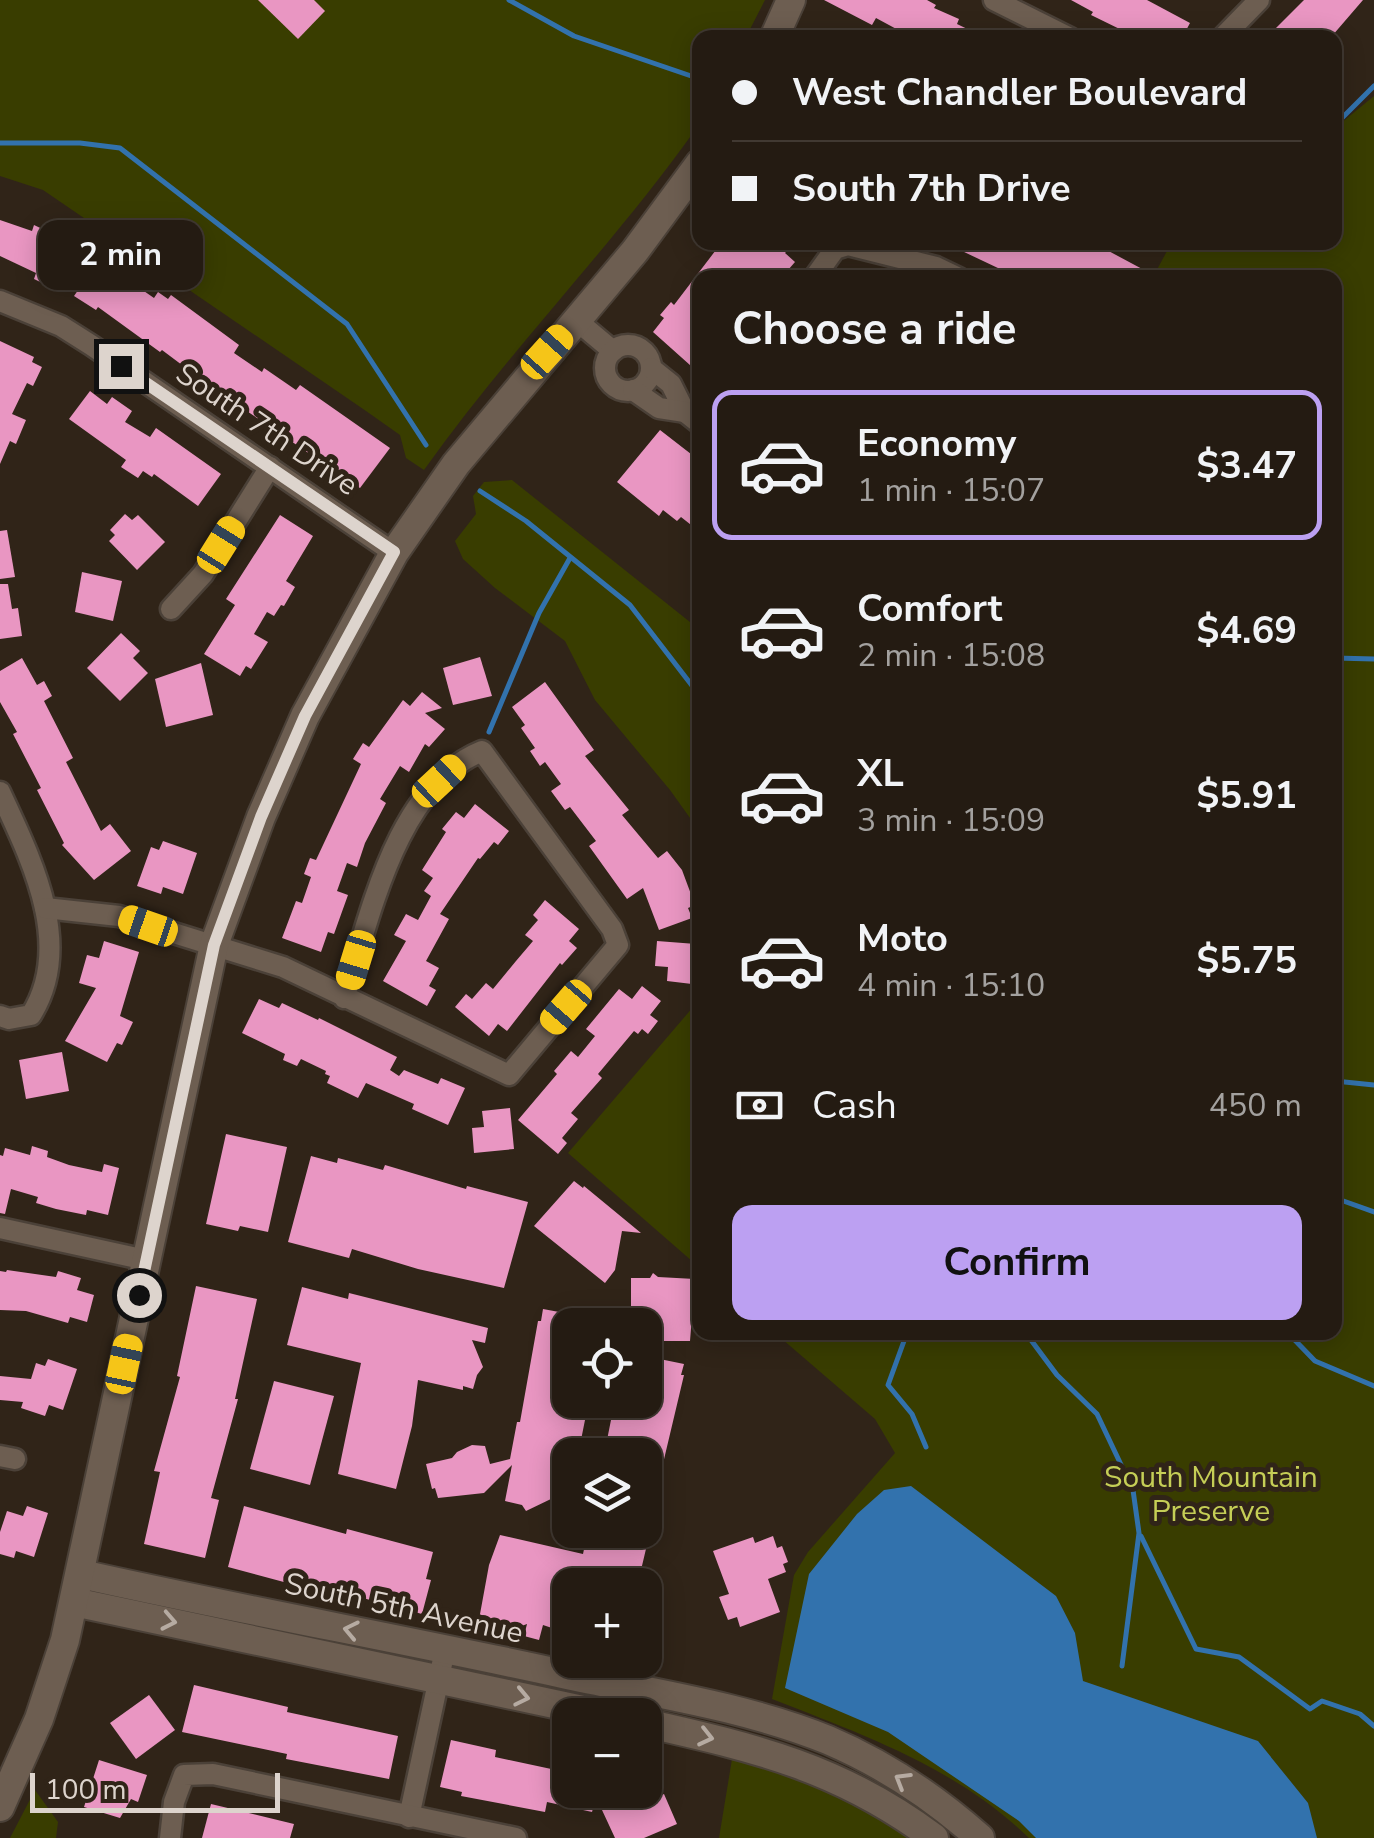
<!DOCTYPE html>
<html lang="en">
<head>
<meta charset="utf-8">
<style>
  body { margin:0; font-family:"Nunito Sans",sans-serif; background:#2c241b; color:#f1f3f6; height:100vh; display:flex; flex-direction:column; font-size:38px; white-space:nowrap }
  * { box-sizing:border-box; margin:0 }
  p { font-size:32px; color:#a3a19f }
  .icon { flex:none; width:55px; height:55px; fill:none; stroke:currentColor; stroke-width:2; stroke-linecap:round; stroke-linejoin:round }
  .map { position:relative; flex:1; overflow:hidden }
  .sheet { position:absolute; left:692px; top:270px; width:650px; height:1070px; display:flex; flex-direction:column; background:#241b12; border-radius:20px; box-shadow:0 5px 25px #0003,0 0 0 2px #413932 }
  .sheet>* { flex:none }
  .hud { position:absolute; left:692px; top:30px; width:650px; height:220px; border-radius:20px; box-shadow:0 5px 25px #0003,0 0 0 2px #413932; display:grid; align-content:center; height:220px; padding:0 40px; background:#241b12 }
  .buttons { position:absolute; left:552px; top:1308px; display:grid; gap:20px }
  .buttons a { display:grid; place-items:center; width:110px; height:110px; border-radius:20px; background:#241b12; box-shadow:0 5px 25px #0003,0 0 0 2px #413932; font-size:50px }
  .scale { position:absolute; left:30px; bottom:25px; width:250px; box-sizing:border-box; padding-left:10px; border:5px solid #ddd4cd; border-top:0; font-size:28px; line-height:35px; white-space:nowrap; color:#ddd4cd; -webkit-text-stroke:8px #302418; paint-order:stroke }
  .end { position:absolute; width:45px; height:45px; margin:-22px; border:12px solid #ddd4cd; background:#111; box-shadow:0 0 0 5px #111 }
  .from { border-radius:50% }
  .bubble { position:absolute; height:70px; border-radius:20px; background:#241b12; box-shadow:0 5px 25px #0003,0 0 0 2px #413932; font-size:32px; font-weight:700; line-height:70px; text-align:center }
  .car { position:absolute; width:30px; height:60px; margin:-30px -15px; border-radius:12px; box-shadow:0 0 8px 2px #0007; background:linear-gradient(#f5c518 24%,#345 0 40%,#f5c518 0 76%,#345 0 86%,#f5c518 0) }
  .hud b { display:flex; align-items:center; gap:35px; height:95px; font-size:38px }
  .hud b+b { border-top:2px solid #413932 }
  .hud i { width:25px; height:25px; background:#f1f3f6 }
  ul { padding:0; list-style:none }
  li { display:flex; align-items:center; gap:30px; height:150px; margin:0 20px 15px; padding:0 20px; border:5px solid transparent; border-radius:20px }
  li div { flex:1 }
  li b { display:block; font-size:38px }
  li em { font-style:normal; font-weight:700 }
  li.current { border-color:#bca0f2 }
  li>.icon { width:90px; height:90px; stroke-width:1.5 }
  h2 { padding:0 40px; font-size:45px; line-height:120px }
  .pay { display:flex; align-items:center; gap:25px; height:110px; padding:0 40px; font-size:38px }
  .pay p { margin-inline-start:auto }
  .cta { display:flex; gap:20px; margin-top:auto; padding:20px 40px }
  .cta a { flex:1; height:115px; border-radius:20px; background:#bca0f2; color:#111; font-size:40px; font-weight:700; line-height:115px; text-align:center }
  .map>svg:first-child { display:block }
  .green { fill:#393d00 }
  .water { fill:#3272ad }
  .lines { fill:none; stroke-linecap:round; stroke-linejoin:round }
  .stream { stroke:#3272ad; stroke-width:5 }
  .building { fill:#e996c2 }
  .street-casing { stroke:#4b4138; stroke-width:25 }
  .secondary-casing { stroke:#4b4138; stroke-width:32 }
  .street { stroke:#6d5e51; stroke-width:20 }
  .secondary { stroke:#6d5e51; stroke-width:28 }
  .oneway { stroke:#b6aba2 }
  .route { stroke:#ddd4cd; stroke-width:12 }
  .labels { text-anchor:middle; stroke-width:10; stroke-linejoin:round; paint-order:stroke }
  .street-label { font-size:30px; fill:#ddd4cd; stroke:#302418 }
  .park-label { font-size:30px; fill:#c5ce56; stroke:#302418 }
</style>
</head>
<body>
<div class="map">
<svg width="1374" height="1838" viewBox="0 0 1374 1838">
  <rect width="100%" height="100%" fill="#302418"/>
  <g class="green">
    <path d="M 0,0 L 765,0 L 746,37 L 700,38 L 700,120 L 693,133 C 609,250 507,353 424,470 L 406,458 L 400,435 L 366,411 L 43,190 L 0,176 Z"/>
    <path d="M 1374,96 L 1374,1838 L 1029,1838 C 957,1768 864,1735 772,1699 L 794,1575 L 808,1552 L 895,1453 L 875,1419 L 775,1333 L 1335,1332 L 1335,278 L 1153,277 L 1167,251 L 1146,243 L 1335,242 L 1335,128 Z"/>
    <polygon points="512,480 700,630 700,832 670,790 595,700 565,641 495,588 463,559 455,541 476,514 473,496 484,482"/>
    <polygon points="700,999 700,1268 568,1153"/>
    <polygon points="733,1753 824,1785 918,1838 719,1838"/>
    <polygon points="35,1790 58,1822 56,1838 10,1838"/>
  </g>
  <polygon class="water" points="911,1486 1056,1596 1075,1633 1083,1681 1258,1741 1308,1803 1317,1838 1036,1838 1019,1821 888,1732 785,1688 809,1574 857,1514 884,1490"/>
  <g class="lines">
    <g class="stream">
      <polyline points="509,0 574,36 700,79"/>
      <polyline points="1335,125 1374,86"/>
      <polyline points="0,143 80,143 120,148 347,324 426,445"/>
      <polyline points="480,491 526,521 630,605 700,696"/>
      <polyline points="1335,658 1374,659"/>
      <polyline points="489,732 539,613 570,558"/>
      <polyline points="1335,1081 1374,1085"/>
      <polyline points="1335,1198 1374,1212"/>
      <polyline points="901,1332 904,1341 888,1385 912,1414 926,1447"/>
      <polyline points="1025,1332 1057,1375 1097,1414 1133,1490 1139,1533 1122,1666"/>
      <polyline points="1287,1332 1315,1361 1374,1386"/>
      <polyline points="1141,1536 1196,1649 1239,1657 1310,1709 1322,1701 1360,1714 1374,1726"/>
    </g>
  </g>
  <g class="building">
    <polygon points="258,0 314,0 325,11 298,39"/>
    <polygon points="824,0 927,0 936,5 934,8 959,19 957,24 986,38 913,38 876,18 872,25"/>
    <polygon points="1071,0 1147,0 1190,23 1182,38 1138,38 1091,15 1093,12"/>
    <polygon points="1304,0 1363,0 1332,36 1324,29 1317,38 1266,38"/>
    <polygon points="0,220 32,231 34,225 78,246 57,290 34,279 36,273 0,256"/>
    <polygon points="722,242 795,242 785,253 795,262 781,278 700,278 700,374 653,332 664,318 660,315 671,302 674,305"/>
    <polygon points="943,242 1105,242 1103,248 1159,278 1019,278"/>
    <polygon points="99,260 154,298 158,292 168,299 171,295 239,345 234,353 262,372 264,368 296,390 300,385 390,448 360,488 210,386 162,350 160,352 98,307 96,310 74,296"/>
    <polygon points="0,341 34,357 32,362 42,367 33,386 27,383 12,414 26,420 16,444 10,441 0,464"/>
    <polygon points="90,391 107,404 112,397 132,411 125,422 150,437 156,428 221,474 198,506 154,474 152,477 143,471 138,478 121,467 126,460 69,419"/>
    <polygon points="660,430 700,461 700,532 681,517 677,521 663,510 659,516 617,482"/>
    <polygon points="125,514 132,520 138,515 165,542 137,570 109,541 115,535 110,530"/>
    <polygon points="280,515 313,536 286,581 295,587 284,606 281,605 274,616 267,612 254,634 268,642 251,669 246,666 240,676 204,654 235,605 226,599"/>
    <polygon points="7,530 15,577 0,579 0,531"/>
    <polygon points="82,572 122,581 113,621 75,612"/>
    <polygon points="0,584 8,584 12,609 18,608 22,636 0,639"/>
    <polygon points="121,633 140,651 133,658 148,673 120,701 87,668"/>
    <polygon points="480,657 492,696 453,705 443,668"/>
    <polygon points="22,658 37,685 44,681 52,696 44,701 73,758 66,762 101,831 110,824 131,851 94,880 62,845 64,843 37,790 41,788 13,734 17,732 0,702 0,671"/>
    <polygon points="201,663 213,715 166,727 155,679"/>
    <polygon points="545,682 594,750 585,756 629,810 622,815 658,858 667,851 682,870 695,905 688,908 692,918 659,930 643,888 627,899 589,846 596,841 570,807 565,810 551,791 561,784 545,762 540,766 530,751 535,748 521,728 525,725 512,707"/>
    <polygon points="422,692 442,708 425,713 445,729 429,747 425,744 409,772 400,766 380,799 386,803 365,843 357,867 347,863 337,891 348,895 334,934 328,932 321,952 282,938 296,901 302,903 311,877 304,874 310,858 316,860 361,764 353,759 363,743 369,747 403,700 410,706"/>
    <polygon points="475,804 509,831 498,845 494,842 480,859 478,858 440,914 449,919 426,961 439,968 429,986 436,990 427,1006 383,981 406,941 394,935 406,914 418,920 431,896 424,891 433,878 422,870 446,832 442,829 456,812 464,818"/>
    <polygon points="163,841 197,853 183,894 163,887 161,894 137,886 151,847 159,850"/>
    <polygon points="545,900 579,929 569,941 577,948 562,965 560,963 507,1031 498,1024 489,1036 455,1007 466,994 472,999 486,983 493,989 516,961 533,941 525,935 538,920 533,915"/>
    <polygon points="104,941 139,952 120,1016 133,1022 122,1045 117,1043 107,1062 65,1041 96,988 79,983 87,955 99,958"/>
    <polygon points="657,941 696,944 692,984 667,981 668,967 655,966"/>
    <polygon points="642,986 661,1001 650,1015 658,1021 648,1034 642,1029 638,1034 634,1031 598,1074 602,1078 571,1113 578,1119 562,1138 567,1143 558,1154 518,1120 557,1074 554,1071 571,1051 578,1057 595,1036 586,1029 619,989 632,999"/>
    <polygon points="259,999 279,1008 282,1003 318,1020 319,1018 397,1057 390,1070 399,1076 404,1070 438,1084 441,1078 465,1088 448,1125 412,1109 414,1104 366,1083 358,1098 327,1083 330,1076 325,1074 326,1071 301,1059 297,1066 283,1060 285,1054 242,1033"/>
    <polygon points="62,1052 69,1091 26,1099 19,1060"/>
    <polygon points="510,1108 514,1149 474,1153 472,1128 484,1127 482,1111"/>
    <polygon points="226,1134 287,1147 268,1232 240,1226 238,1231 206,1224"/>
    <polygon points="32,1146 48,1151 47,1157 69,1165 102,1172 104,1164 119,1168 108,1215 87,1210 86,1215 56,1209 36,1203 38,1197 11,1189 5,1214 0,1213 0,1155 3,1156 5,1148 30,1155"/>
    <polygon points="311,1156 337,1163 338,1158 383,1170 385,1165 466,1189 467,1186 528,1202 504,1288 418,1269 352,1249 349,1258 288,1242"/>
    <polygon points="574,1181 583,1188 584,1186 641,1233 622,1231 615,1270 605,1283 534,1226"/>
    <polygon points="7,1270 56,1277 58,1271 81,1278 77,1290 94,1295 87,1322 70,1317 68,1323 26,1311 0,1310 0,1271 6,1272"/>
    <polygon points="653,1273 658,1277 695,1279 690,1341 645,1341 645,1325 631,1325 631,1278 650,1278"/>
    <polygon points="196,1286 257,1299 235,1399 238,1399 211,1498 219,1500 205,1558 144,1544 160,1472 154,1471 180,1377 177,1376"/>
    <polygon points="302,1287 348,1299 349,1293 488,1328 485,1343 472,1340 483,1367 477,1375 473,1389 463,1386 463,1390 418,1380 412,1426 396,1489 338,1474 361,1363 287,1345"/>
    <polygon points="543,1309 570,1314 570,1400 589,1400 578,1455 570,1455 567,1514 551,1511 553,1498 526,1511 522,1505 505,1501 512,1465 484,1493 438,1498 435,1488 432,1489 426,1464 452,1458 457,1452 472,1445 485,1446 490,1464 510,1459 517,1422 520,1422 538,1321 541,1321"/>
    <polygon points="645,1356 684,1364 681,1375 684,1375 661,1472 664,1473 641,1570 644,1571 641,1585 570,1585 570,1634 543,1625 539,1640 524,1636 527,1624 500,1634 492,1628 478,1625 489,1565 500,1535 583,1554 588,1530 645,1530 645,1455 604,1455 615,1400 645,1400"/>
    <polygon points="48,1359 77,1369 63,1410 49,1405 45,1416 21,1408 23,1402 0,1400 0,1376 31,1379 36,1363 45,1366"/>
    <polygon points="274,1381 334,1396 310,1485 250,1469"/>
    <polygon points="27,1506 48,1513 34,1557 16,1551 14,1558 0,1554 0,1532 7,1511 23,1516"/>
    <polygon points="244,1506 346,1534 347,1529 433,1552 426,1579 431,1580 422,1614 322,1587 321,1592 228,1567"/>
    <polygon points="773,1536 777,1548 782,1546 788,1562 783,1564 786,1572 768,1579 780,1612 740,1627 737,1617 728,1620 719,1597 729,1594 713,1551 753,1537 755,1543"/>
    <polygon points="194,1685 288,1707 287,1712 398,1736 389,1779 286,1759 287,1754 182,1732"/>
    <polygon points="149,1695 175,1730 136,1759 110,1723"/>
    <polygon points="451,1740 496,1750 495,1757 570,1773 570,1790 598,1790 592,1812 547,1802 545,1812 461,1796 462,1792 440,1787"/>
    <polygon points="99,1760 147,1775 138,1802 131,1799 120,1818 84,1807"/>
    <polygon points="644,1791 648,1801 664,1794 677,1824 644,1838 615,1838 602,1810"/>
    <polygon points="211,1804 294,1824 290,1838 202,1838"/>
  </g>
  <g class="lines">
    <g class="street-casing">
      <g id="street">
        <polyline points="994,0 1070,38"/>
        <polyline points="1222,38 1259,0"/>
        <polyline points="814,278 835,249 848,245 936,267 959,278"/>
        <polyline points="0,301 61,326 91,345 394,553"/>
        <polyline points="576,320 613,351"/>
        <circle cx="628" cy="368" r="23"/>
        <polyline points="651,368 671,384 685,412 700,424"/>
        <polyline points="633,390 659,408 685,412"/>
        <polyline points="171,609 203,574 270,467"/>
        <path d="M 0,792 C 31,859 75,945 31,1015 L 9,1019 L 0,1016"/>
        <path d="M 45,908 L 119,916 L 283,967 L 509,1075 L 618,945 L 612,929 L 482,751 C 396,786 370,917 344,998"/>
        <polyline points="0,1228 146,1260"/>
        <polyline points="0,1456 15,1459"/>
        <polyline points="409,1817 445,1650"/>
        <polyline points="170,1838 174,1802 184,1775 213,1774 516,1838"/>
      </g>
    </g>
    <g class="secondary-casing">
      <g id="secondary">
        <polyline points="774,38 791,0"/>
        <path d="M 81,1574 C 241,1610 403,1639 563,1674 C 651,1693 744,1706 828,1740 C 884,1764 935,1798 980,1838"/>
        <polyline points="74,1602 606,1715"/>
        <path d="M 645,1723 C 756,1748 841,1768 934,1838"/>
        <polyline points="0,1807 39,1719 65,1640 214,945 261,817 305,716 394,553 456,464 635,251 700,163"/>
      </g>
    </g>
    <use href="#street" class="street"/>
    <use href="#secondary" class="secondary"/>
  </g>
  <defs><path id="oneway-chevron" d="M-2-3.5L2.5 0L-2 3.5" fill="none" stroke-width="1.6" stroke-linecap="round" stroke-linejoin="round" transform="scale(2.5)"/></defs>
  <g class="oneway">
    <use href="#oneway-chevron" transform="translate(169 1621) rotate(11)"/>
    <use href="#oneway-chevron" transform="translate(351 1630) rotate(-168)"/>
    <use href="#oneway-chevron" transform="translate(522 1697) rotate(12)"/>
    <use href="#oneway-chevron" transform="translate(706 1737) rotate(13)"/>
    <use href="#oneway-chevron" transform="translate(902 1780) rotate(-149)"/>
  </g>
  <g class="lines">
    <polyline class="route" points="121,366 394,552 305,716 261,817 214,945 139,1295"/>
  </g>
  <g class="labels">
    <g class="street-label">
      <text transform="translate(267 429) rotate(34)" y="10">South 7th Drive</text>
      <text transform="translate(404 1608) rotate(12)" y="10">South 5th Avenue</text>
    </g>
    <g class="park-label">
      <text x="1211" y="1487">South Mountain<tspan x="1211" dy="34">Preserve</tspan></text>
    </g>
  </g>
</svg>
<div class="buttons">
<a><svg class="icon" aria-label="locate" viewBox="0 0 24 24"><circle cx="12" cy="12" r="6"/><path d="M12 2v4M12 18v4M2 12h4M18 12h4"/></svg></a>
<a><svg class="icon" aria-label="layers" viewBox="0 0 24 24"><path d="M12 4l9 5-9 5-9-5zM3 14l9 5 9-5"/></svg></a>
<a>+</a>
<a>−</a>
</div>
<div class="scale">100 m</div>
<i class="end from" style="left:139px;top:1295px"></i>
<i class="end" style="left:121px;top:366px"></i>
<div class="bubble" style="left:38px;top:220px;width:165px">2 min</div>
<i class="car" style="left:547px;top:352px;rotate:42deg"></i>
<i class="car" style="left:221px;top:545px;rotate:32deg"></i>
<i class="car" style="left:439px;top:781px;rotate:47deg"></i>
<i class="car" style="left:148px;top:926px;rotate:289deg"></i>
<i class="car" style="left:356px;top:960px;rotate:197deg"></i>
<i class="car" style="left:566px;top:1007px;rotate:221deg"></i>
<i class="car" style="left:124px;top:1364px;rotate:12deg"></i>
<div class="hud">
<b><i class="from"></i>West Chandler Boulevard</b>
<b><i></i>South 7th Drive</b>
</div>
<section class="sheet">
<h2>Choose a ride</h2>
<ul>
<li class="current"><svg class="icon" aria-label="car" viewBox="0 0 24 24"><path d="M5 17H2v-5l4-1 3-4h7l3 4 3 1v5h-3M9 17h6M6 11h13"/><circle cx="7" cy="17" r="2"/><circle cx="17" cy="17" r="2"/></svg><div><b>Economy</b><p>1 min · 15:07</p></div><em>$3.47</em></li>
<li><svg class="icon" aria-label="car" viewBox="0 0 24 24"><path d="M5 17H2v-5l4-1 3-4h7l3 4 3 1v5h-3M9 17h6M6 11h13"/><circle cx="7" cy="17" r="2"/><circle cx="17" cy="17" r="2"/></svg><div><b>Comfort</b><p>2 min · 15:08</p></div><em>$4.69</em></li>
<li><svg class="icon" aria-label="car" viewBox="0 0 24 24"><path d="M5 17H2v-5l4-1 3-4h7l3 4 3 1v5h-3M9 17h6M6 11h13"/><circle cx="7" cy="17" r="2"/><circle cx="17" cy="17" r="2"/></svg><div><b>XL</b><p>3 min · 15:09</p></div><em>$5.91</em></li>
<li><svg class="icon" aria-label="car" viewBox="0 0 24 24"><path d="M5 17H2v-5l4-1 3-4h7l3 4 3 1v5h-3M9 17h6M6 11h13"/><circle cx="7" cy="17" r="2"/><circle cx="17" cy="17" r="2"/></svg><div><b>Moto</b><p>4 min · 15:10</p></div><em>$5.75</em></li>
</ul>
<div class="pay"><svg class="icon" aria-label="cash" viewBox="0 0 24 24"><path d="M3 7h18v10H3z"/><circle cx="12" cy="12" r="2"/></svg>Cash<p>450 m</p></div>
<div class="cta"><a>Confirm</a></div>
</section>
</div>
</body>
</html>
